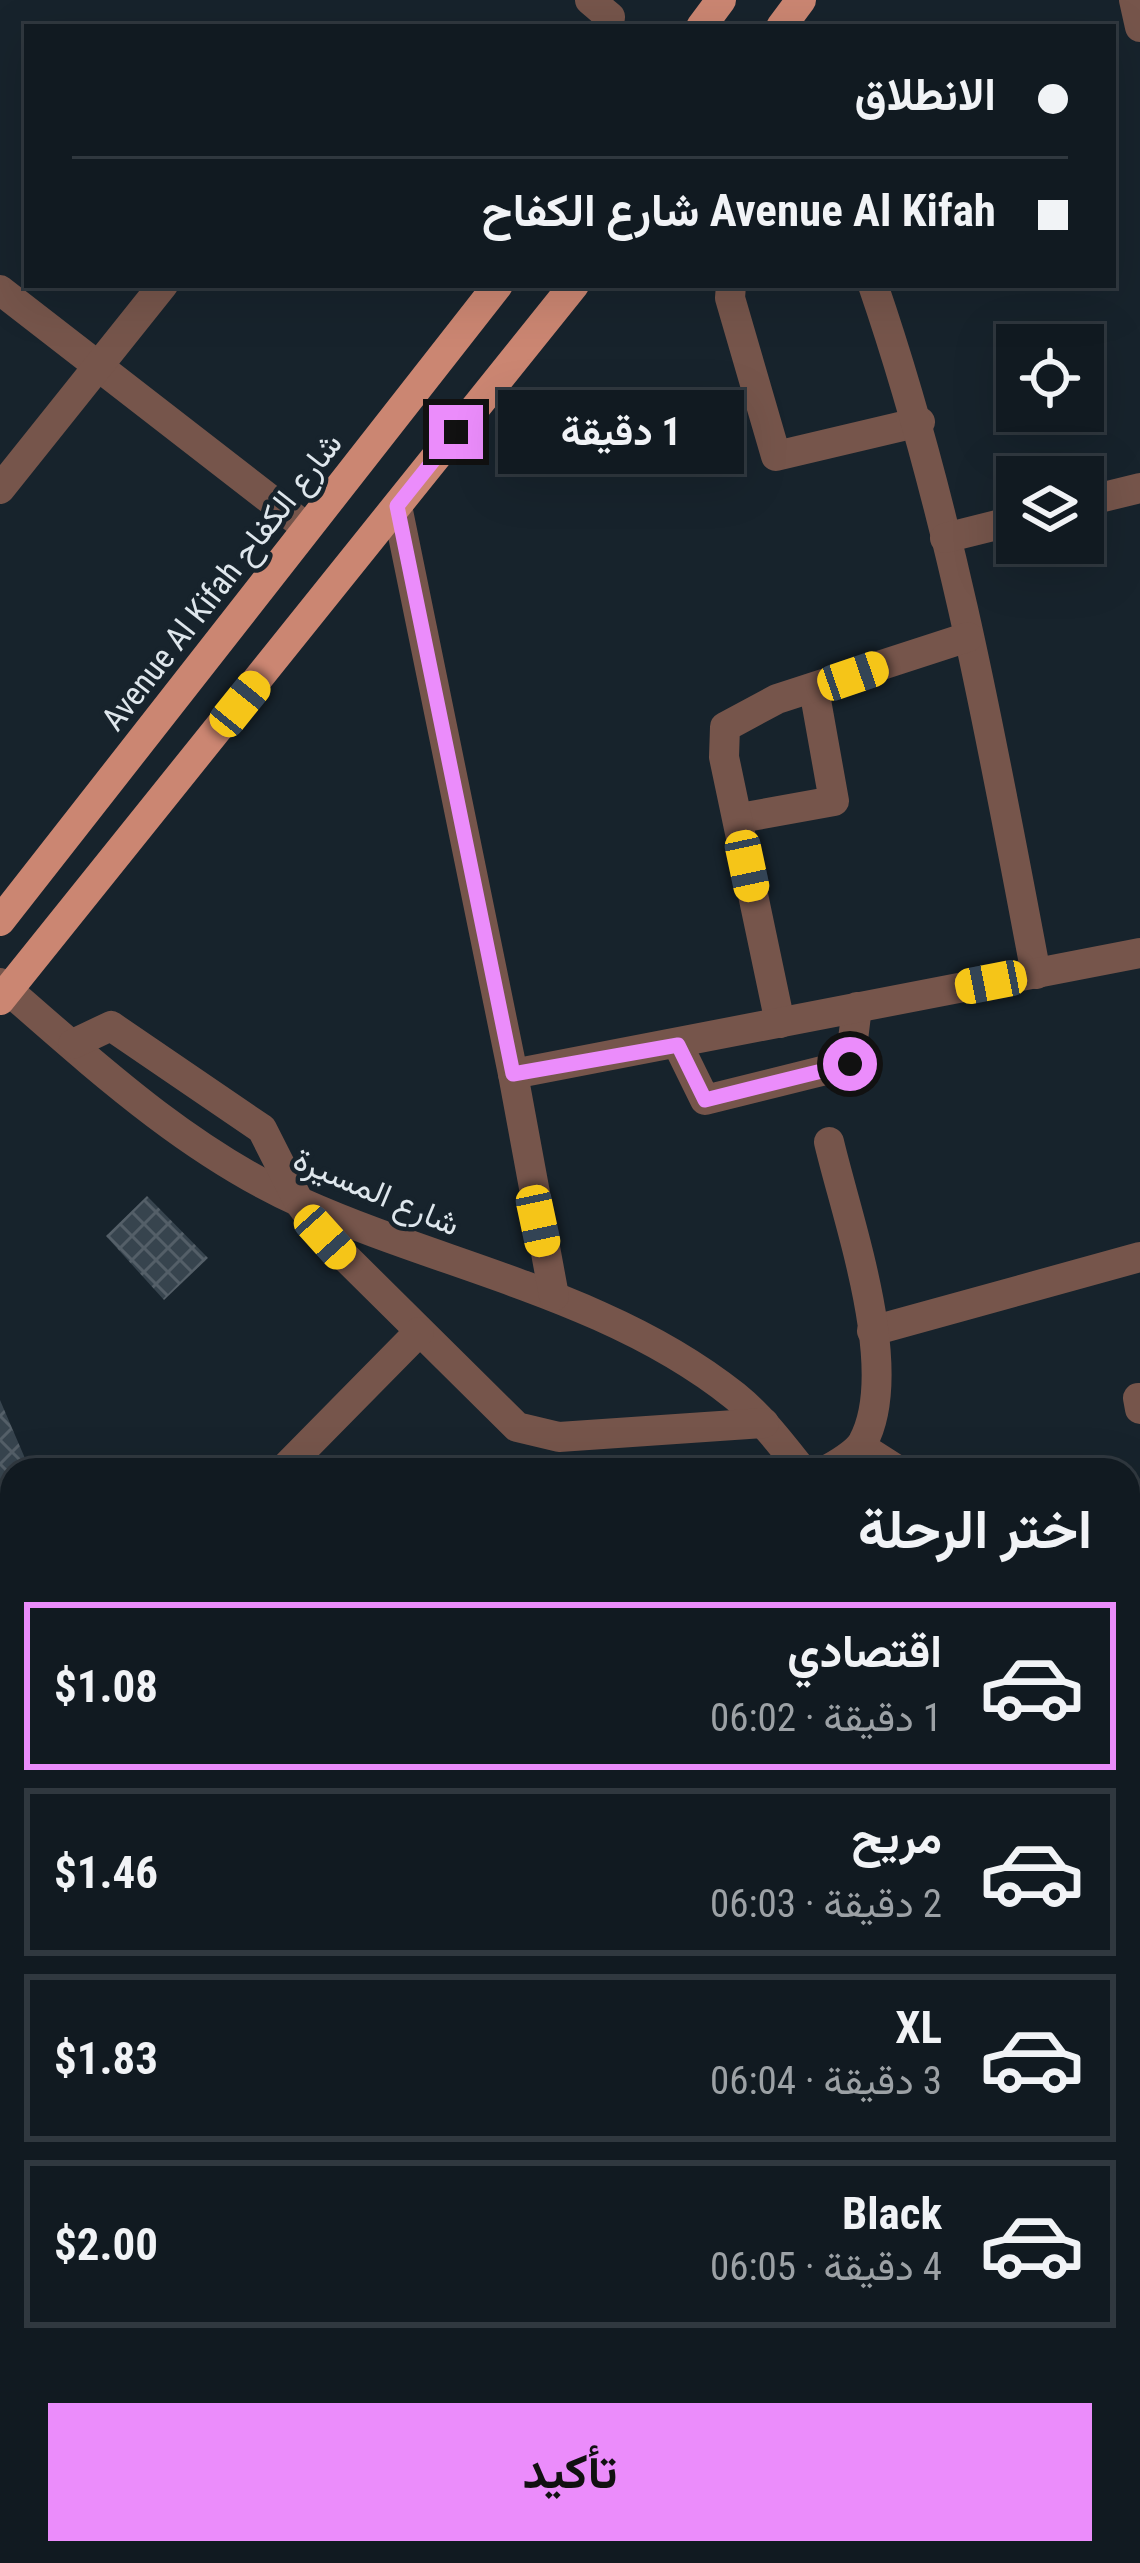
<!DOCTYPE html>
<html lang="ar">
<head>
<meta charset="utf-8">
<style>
  body { margin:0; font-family:"Roboto Condensed",Vazirmatn,sans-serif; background:#1e272e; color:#f1f3f6; direction:rtl; height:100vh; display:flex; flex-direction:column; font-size:45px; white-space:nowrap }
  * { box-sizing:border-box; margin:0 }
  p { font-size:39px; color:#9ca1a5 }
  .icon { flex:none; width:66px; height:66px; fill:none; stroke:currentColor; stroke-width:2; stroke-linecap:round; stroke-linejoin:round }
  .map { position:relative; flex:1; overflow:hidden; direction:ltr }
  .details { position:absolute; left:0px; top:1458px; width:1140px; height:1107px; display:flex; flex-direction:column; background:#111a21; border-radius:36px 36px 0 0; box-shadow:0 12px 48px #0002,0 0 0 3px #30383f; direction:rtl }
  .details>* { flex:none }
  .top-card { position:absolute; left:24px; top:24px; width:1092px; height:264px; border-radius:0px; box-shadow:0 12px 48px #0002,0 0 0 3px #30383f; direction:rtl; display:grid; align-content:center; height:264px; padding:0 48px; background:#111a21 }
  .controls { position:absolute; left:996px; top:324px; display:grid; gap:24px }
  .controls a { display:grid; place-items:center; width:108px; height:108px; border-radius:0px; background:#111a21; box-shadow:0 12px 48px #0002,0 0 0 3px #30383f; font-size:60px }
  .end { position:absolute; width:54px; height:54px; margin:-27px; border:15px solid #eb8cfb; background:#111; box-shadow:0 0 0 6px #111 }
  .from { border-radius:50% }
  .bubble { position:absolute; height:84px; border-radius:0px; background:#111a21; box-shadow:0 12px 48px #0002,0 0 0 3px #30383f; font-size:39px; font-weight:700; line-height:84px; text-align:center; direction:rtl }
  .car { position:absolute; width:36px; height:72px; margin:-36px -18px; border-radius:15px; box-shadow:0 0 9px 3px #0007; background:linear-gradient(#f5c518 24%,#345 0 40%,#f5c518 0 76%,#345 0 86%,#f5c518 0) }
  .top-card b { display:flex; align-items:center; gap:42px; height:114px; font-size:45px }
  .top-card b+b { border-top:3px solid #30383f }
  .top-card i { width:30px; height:30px; background:#f1f3f6 }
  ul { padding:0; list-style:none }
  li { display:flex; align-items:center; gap:36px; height:168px; margin:0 24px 18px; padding:0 24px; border:6px solid #30383f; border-radius:0px }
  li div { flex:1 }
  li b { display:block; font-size:45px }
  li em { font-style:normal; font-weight:700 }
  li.on { border-color:#eb8cfb }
  li>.icon { width:108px; height:108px; stroke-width:1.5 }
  h2 { padding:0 48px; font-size:54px; line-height:144px }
  .primary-button { display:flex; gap:24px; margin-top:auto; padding:24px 48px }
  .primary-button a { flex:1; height:138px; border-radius:0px; background:#eb8cfb; color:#111; font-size:48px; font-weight:700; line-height:138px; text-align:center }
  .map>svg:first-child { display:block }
  .building { fill:url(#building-cross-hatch) }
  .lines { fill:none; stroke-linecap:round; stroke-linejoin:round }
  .minor { stroke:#76554b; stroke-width:30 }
  .major { stroke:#cb8672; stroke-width:30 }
  .route { stroke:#eb8cfb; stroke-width:15 }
  .labels { text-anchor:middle; stroke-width:9; stroke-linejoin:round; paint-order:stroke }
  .street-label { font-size:33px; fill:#dee6ec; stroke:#17232c }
</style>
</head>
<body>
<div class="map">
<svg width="1140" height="2563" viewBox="0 0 1140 2563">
  <defs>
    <pattern id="building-cross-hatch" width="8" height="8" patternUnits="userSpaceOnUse" patternTransform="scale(3)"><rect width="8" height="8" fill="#37444e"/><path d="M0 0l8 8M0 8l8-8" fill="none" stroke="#545f68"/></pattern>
  </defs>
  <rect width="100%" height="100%" fill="#17232c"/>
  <g class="building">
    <polygon points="147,1196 208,1258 164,1300 106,1236"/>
    <polygon points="0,1400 30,1470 12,1470 12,1617 0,1588"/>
    <polygon points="12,1624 12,1655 0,1660 0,1629"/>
    <polygon points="1140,2362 1140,2436 1128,2439 1128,2365"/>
  </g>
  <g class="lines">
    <g class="minor">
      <polyline points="590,0 610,17"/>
      <polyline points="1134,0 1140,27"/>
      <polyline points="731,285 730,298 776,456 920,422"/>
      <path d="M 873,285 C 950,509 992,741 1036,974"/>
      <polyline points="0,290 307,528"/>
      <polyline points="0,489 163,285"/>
      <polyline points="1083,502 1140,488"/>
      <polyline points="397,506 513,1074"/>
      <polyline points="945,538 1017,520"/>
      <polyline points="740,818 834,801 814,689"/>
      <path d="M 0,983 C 93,1064 188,1152 302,1203 C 445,1267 610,1296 735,1396 C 761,1417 781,1444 802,1470"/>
      <polyline points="780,1023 724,757 725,727 777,699 968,637"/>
      <polyline points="73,1044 111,1026 262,1129 299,1202 325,1237 517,1427 559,1437 764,1423"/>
      <polyline points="678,1045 705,1100 850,1064 857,1007"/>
      <polyline points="554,1296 513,1074 1140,953"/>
      <polyline points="872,1331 1140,1257"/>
      <polyline points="1138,1398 1140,1409"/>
      <polyline points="861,1447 897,1470"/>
      <polyline points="288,1465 419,1332"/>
      <path d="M 827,1470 C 839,1463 856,1454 863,1442 C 902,1370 847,1219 829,1142"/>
      <polyline points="1128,1628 1140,1625"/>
      <polyline points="0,2183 12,2296"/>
      <polyline points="1128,2202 1140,2200"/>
      <polyline points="1128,2249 1140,2261"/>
      <polyline points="161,2553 165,2563"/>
      <polyline points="454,2553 456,2563"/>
      <polyline points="687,2553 688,2563"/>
      <polyline points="986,2563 1034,2553"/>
    </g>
    <g class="major">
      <polyline points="701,27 721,0"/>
      <polyline points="781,27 801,0"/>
      <polyline points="0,921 498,285"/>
      <polyline points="0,1000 574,285"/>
    </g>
  </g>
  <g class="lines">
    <polyline class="route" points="456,432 397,506 513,1074 678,1045 705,1100 850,1064"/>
  </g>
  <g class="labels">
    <g class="street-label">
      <text transform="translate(221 581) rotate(-52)" y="12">Avenue Al Kifah شارع الكفاح</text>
      <text transform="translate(377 1191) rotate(23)" y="12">شارع المسيرة</text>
    </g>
  </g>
</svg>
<div class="controls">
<a><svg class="icon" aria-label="locate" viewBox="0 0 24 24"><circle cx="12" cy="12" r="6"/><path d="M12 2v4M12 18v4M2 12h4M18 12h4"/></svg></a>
<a><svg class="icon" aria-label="layers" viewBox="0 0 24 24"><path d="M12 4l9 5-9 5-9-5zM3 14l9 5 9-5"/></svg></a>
</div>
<i class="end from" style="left:850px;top:1064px"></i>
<i class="end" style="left:456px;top:432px"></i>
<div class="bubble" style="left:498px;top:390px;width:246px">1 دقيقة</div>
<i class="car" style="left:853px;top:676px;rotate:71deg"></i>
<i class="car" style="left:240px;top:704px;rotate:39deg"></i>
<i class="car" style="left:747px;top:866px;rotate:168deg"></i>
<i class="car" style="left:991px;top:982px;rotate:259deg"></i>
<i class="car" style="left:538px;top:1221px;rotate:168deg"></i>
<i class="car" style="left:325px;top:1237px;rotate:138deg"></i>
<div class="top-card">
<b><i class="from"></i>الانطلاق</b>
<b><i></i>Avenue Al Kifah شارع الكفاح</b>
</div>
<section class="details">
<h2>اختر الرحلة</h2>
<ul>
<li class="on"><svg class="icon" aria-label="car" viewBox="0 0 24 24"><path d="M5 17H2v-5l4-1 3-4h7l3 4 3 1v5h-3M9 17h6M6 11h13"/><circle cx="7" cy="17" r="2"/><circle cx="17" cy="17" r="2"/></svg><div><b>اقتصادي</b><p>1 دقيقة · 06:02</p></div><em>$1.08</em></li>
<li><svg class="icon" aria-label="car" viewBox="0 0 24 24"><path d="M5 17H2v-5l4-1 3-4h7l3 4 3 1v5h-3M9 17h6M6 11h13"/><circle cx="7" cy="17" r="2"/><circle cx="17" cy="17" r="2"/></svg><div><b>مريح</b><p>2 دقيقة · 06:03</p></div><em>$1.46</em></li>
<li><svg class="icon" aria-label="car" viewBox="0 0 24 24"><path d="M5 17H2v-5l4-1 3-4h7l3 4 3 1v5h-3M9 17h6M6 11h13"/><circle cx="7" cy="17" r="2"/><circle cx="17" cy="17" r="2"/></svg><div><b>XL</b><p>3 دقيقة · 06:04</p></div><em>$1.83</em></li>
<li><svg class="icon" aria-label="car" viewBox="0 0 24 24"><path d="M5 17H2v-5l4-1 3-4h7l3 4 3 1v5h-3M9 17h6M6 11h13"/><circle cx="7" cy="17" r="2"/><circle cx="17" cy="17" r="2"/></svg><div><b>Black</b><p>4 دقيقة · 06:05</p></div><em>$2.00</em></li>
</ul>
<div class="primary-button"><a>تأكيد</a></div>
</section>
</div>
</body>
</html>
